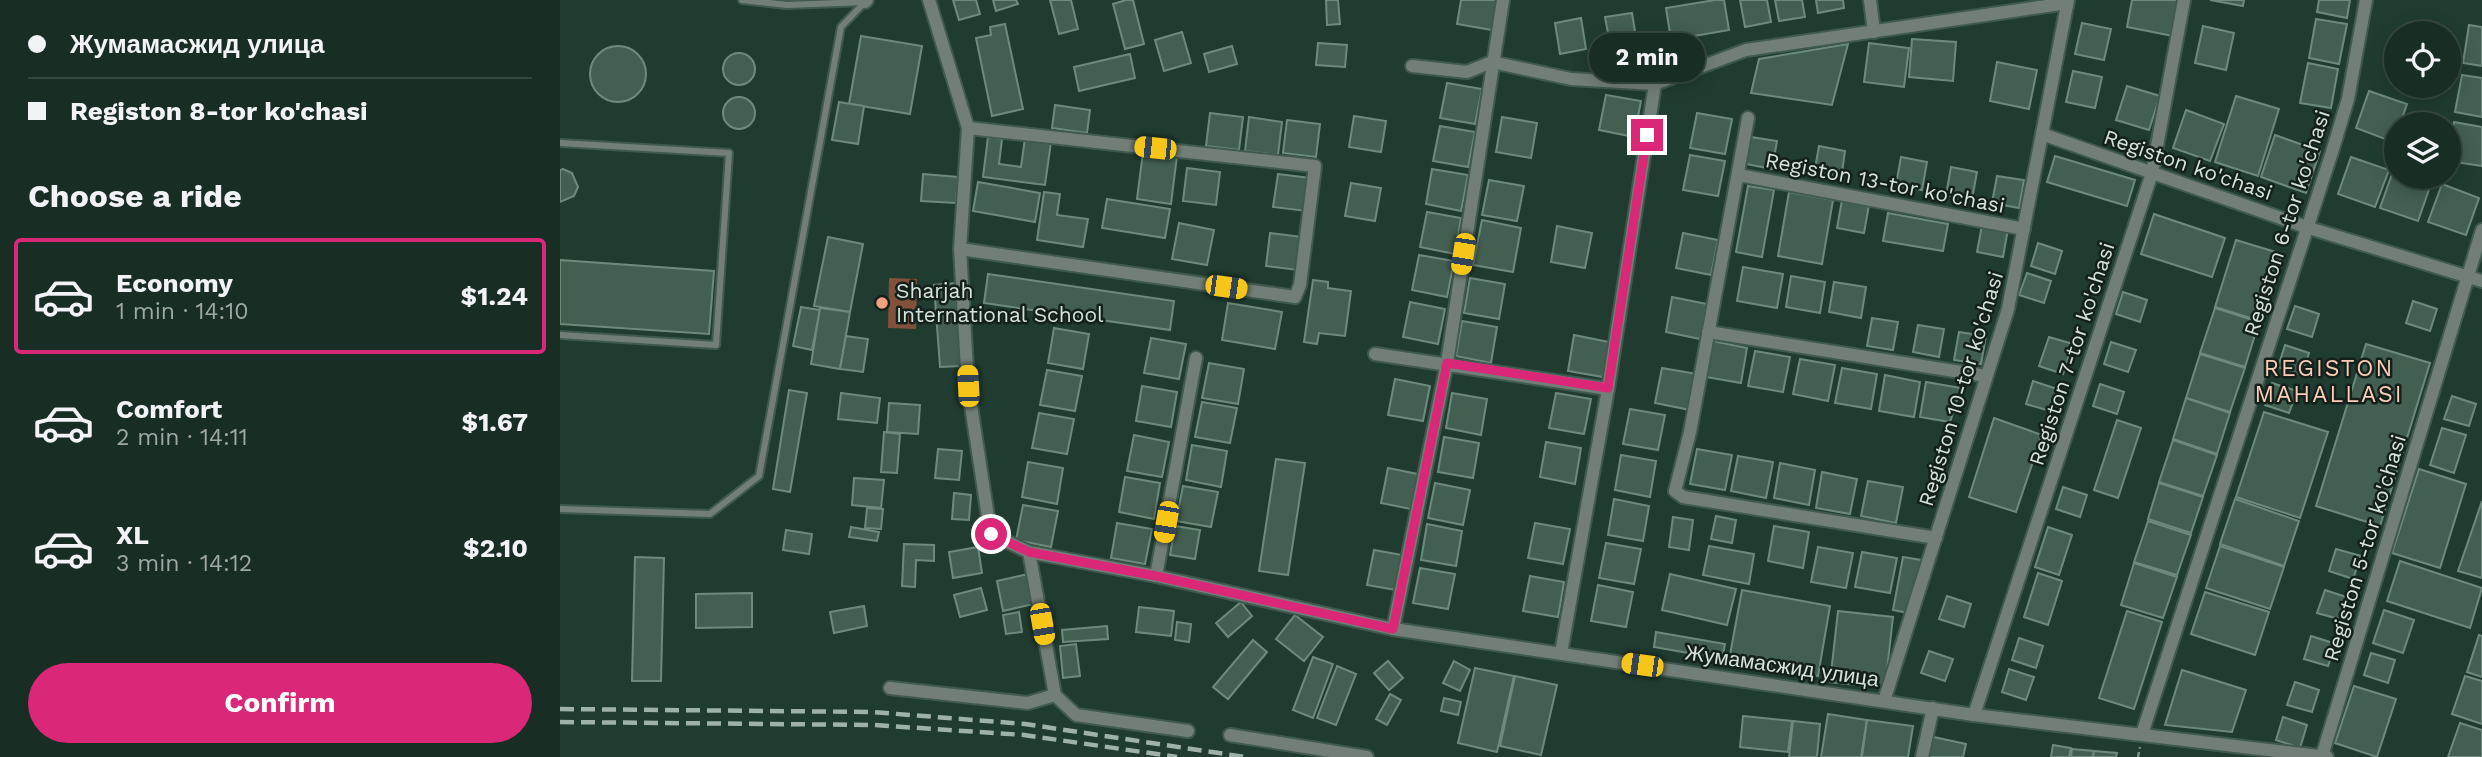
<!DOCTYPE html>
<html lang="en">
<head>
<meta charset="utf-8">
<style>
  body { margin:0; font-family:"Work Sans",sans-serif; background:#21352c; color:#f1f3f6; height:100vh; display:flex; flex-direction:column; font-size:26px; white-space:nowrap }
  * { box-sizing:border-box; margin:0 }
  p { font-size:23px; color:#9fa8a6 }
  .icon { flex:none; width:38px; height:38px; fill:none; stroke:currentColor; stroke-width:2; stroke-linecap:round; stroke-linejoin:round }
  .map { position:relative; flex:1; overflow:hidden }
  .sheet { display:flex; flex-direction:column; background:#182d24; width:560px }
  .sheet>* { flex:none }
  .banner { display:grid; align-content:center; height:154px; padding:0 28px; background:#182d24 }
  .tools { position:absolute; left:1824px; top:21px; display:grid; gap:14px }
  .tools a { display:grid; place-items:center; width:77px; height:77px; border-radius:50%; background:#182d24; box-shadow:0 4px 18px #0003,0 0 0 2px #364941; font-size:35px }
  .end { position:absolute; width:32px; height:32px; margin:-16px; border:9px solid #db2777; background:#fff; box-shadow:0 0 0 4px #fff }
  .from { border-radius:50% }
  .bubble { position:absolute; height:49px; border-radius:24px; background:#182d24; box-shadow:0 4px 18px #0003,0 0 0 2px #364941; font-size:23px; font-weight:700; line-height:49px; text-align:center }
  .car { position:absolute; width:21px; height:42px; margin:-21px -10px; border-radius:9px; box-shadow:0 0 5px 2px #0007; background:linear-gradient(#f5c518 24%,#345 0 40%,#f5c518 0 76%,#345 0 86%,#f5c518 0) }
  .banner b { display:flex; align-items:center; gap:24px; height:66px; font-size:26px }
  .banner b+b { border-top:2px solid #364941 }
  .banner i { width:18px; height:18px; background:#f1f3f6 }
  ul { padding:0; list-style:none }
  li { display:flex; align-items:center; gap:21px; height:116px; margin:0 14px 10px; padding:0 14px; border:4px solid transparent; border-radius:7px }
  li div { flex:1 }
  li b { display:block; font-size:26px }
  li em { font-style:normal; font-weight:700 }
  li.on { border-color:#db2777 }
  li>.icon { width:63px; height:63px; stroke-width:1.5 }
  h2 { padding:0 28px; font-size:32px; line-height:84px }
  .primary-button { display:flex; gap:14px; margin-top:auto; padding:14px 28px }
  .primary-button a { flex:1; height:80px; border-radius:42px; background:#db2777; color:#fff; font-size:28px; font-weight:700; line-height:80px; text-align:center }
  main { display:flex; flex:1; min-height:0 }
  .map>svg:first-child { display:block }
  .green { fill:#82513b }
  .building { fill:#435f52; stroke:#6d8b7d; stroke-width:2 }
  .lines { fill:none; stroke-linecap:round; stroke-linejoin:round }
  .lane-casing { stroke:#405a4f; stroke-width:10 }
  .street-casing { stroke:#405a4f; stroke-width:16 }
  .path { stroke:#7a9086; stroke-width:2.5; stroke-dasharray:5 3.5; stroke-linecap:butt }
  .lane { stroke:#727f78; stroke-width:6 }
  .street { stroke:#727f78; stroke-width:12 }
  .rail { stroke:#9eb2a9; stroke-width:4.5; stroke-dasharray:14 7; stroke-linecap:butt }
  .route { stroke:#db2777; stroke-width:9 }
  .poi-dot { fill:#f1a17d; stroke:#14201a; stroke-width:2.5 }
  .labels { text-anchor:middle; stroke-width:5; stroke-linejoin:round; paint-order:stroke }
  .street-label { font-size:21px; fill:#d4e4dc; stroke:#14201a }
  .poi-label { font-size:21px; fill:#d4e4dc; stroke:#14201a; text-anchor:start }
  .neighbourhood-label { font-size:23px; letter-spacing:2px; fill:#fbcdb8; stroke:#14201a }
</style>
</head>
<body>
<main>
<section class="sheet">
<div class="banner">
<b><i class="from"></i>Жумамасжид улица</b>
<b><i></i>Registon 8-tor ko'chasi</b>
</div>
<h2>Choose a ride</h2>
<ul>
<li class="on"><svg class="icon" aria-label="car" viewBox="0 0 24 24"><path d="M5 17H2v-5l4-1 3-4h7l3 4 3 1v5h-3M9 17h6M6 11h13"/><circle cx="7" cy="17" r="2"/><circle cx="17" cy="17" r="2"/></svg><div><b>Economy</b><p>1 min · 14:10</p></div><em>$1.24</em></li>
<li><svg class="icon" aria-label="car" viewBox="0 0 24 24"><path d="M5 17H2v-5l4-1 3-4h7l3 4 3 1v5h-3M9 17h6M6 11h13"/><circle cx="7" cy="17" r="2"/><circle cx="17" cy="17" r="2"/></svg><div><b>Comfort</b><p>2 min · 14:11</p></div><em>$1.67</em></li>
<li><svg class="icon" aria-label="car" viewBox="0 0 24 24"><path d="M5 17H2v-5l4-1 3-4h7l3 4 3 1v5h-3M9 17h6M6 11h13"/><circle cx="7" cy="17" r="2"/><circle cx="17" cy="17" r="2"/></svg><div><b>XL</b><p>3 min · 14:12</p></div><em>$2.10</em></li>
</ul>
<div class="primary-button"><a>Confirm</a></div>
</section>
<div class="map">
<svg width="1922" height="757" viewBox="0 0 1922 757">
  <rect width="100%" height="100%" fill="#203c30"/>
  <polygon class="green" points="329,278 357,279 356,329 328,328"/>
  <g class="building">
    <polygon points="393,0 416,0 420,14 399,20"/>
    <polygon points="433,0 456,0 458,4 436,11"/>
    <polygon points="490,0 511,0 518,29 499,34"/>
    <polygon points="566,0 573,0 584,44 565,49 553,4"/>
    <polygon points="766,0 778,0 780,24 767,25"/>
    <polygon points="901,0 937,0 932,30 897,24"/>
    <polygon points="1155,0 1164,0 1169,30 1111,40 1106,8"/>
    <polygon points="1180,0 1207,0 1211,22 1185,27"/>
    <polygon points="1215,0 1242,0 1245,17 1219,21"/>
    <polygon points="1256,0 1283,0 1284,8 1258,13"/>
    <polygon points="1572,0 1619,0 1613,36 1567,27"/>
    <polygon points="1650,0 1684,0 1683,6"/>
    <polygon points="1759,0 1790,0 1787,18 1757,12"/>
    <polygon points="1072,13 1077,44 1051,49 1045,17"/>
    <polygon points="1021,18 1026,49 1000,54 995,23"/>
    <polygon points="1756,19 1787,24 1779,64 1749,58"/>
    <polygon points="1522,23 1551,29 1544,60 1515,54"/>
    <polygon points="445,24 463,109 432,116 416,38 431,35 430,27"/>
    <polygon points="1909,25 1922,27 1922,66 1903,63"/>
    <polygon points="1643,26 1674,33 1666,70 1635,63"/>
    <polygon points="622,32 631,63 604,71 595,40"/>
    <polygon points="301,36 362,46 350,114 289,104"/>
    <polygon points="1352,39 1396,42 1393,81 1349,77"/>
    <polygon points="758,43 787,45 785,67 756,65"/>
    <polygon points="1309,43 1349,48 1344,87 1304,82"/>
    <polygon points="1288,44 1272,105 1191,93 1199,59"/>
    <polygon points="672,46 677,64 649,72 644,54"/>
    <circle cx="58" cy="74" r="28"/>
    <circle cx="179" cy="69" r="16"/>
    <polygon points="570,54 575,78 519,91 514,67"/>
    <polygon points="1437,62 1477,70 1469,109 1430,101"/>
    <polygon points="1748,63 1778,69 1771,108 1740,103"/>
    <polygon points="1513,71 1542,77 1535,108 1506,102"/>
    <polygon points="1902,75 1922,78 1922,117 1895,112"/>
    <polygon points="887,83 922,89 915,124 880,118"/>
    <polygon points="1567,86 1600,96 1589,130 1556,120"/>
    <polygon points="1809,91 1847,104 1840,124 1836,124 1833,142 1796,128"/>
    <polygon points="1046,95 1081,101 1074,137 1039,130"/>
    <polygon points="1676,96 1719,109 1698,176 1655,162"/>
    <circle cx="179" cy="113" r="16"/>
    <polygon points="279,102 304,106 298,144 272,140"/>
    <polygon points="495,105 530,110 527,133 492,128"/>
    <polygon points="1626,110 1664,124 1650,161 1613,148"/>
    <polygon points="650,113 683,117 679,150 646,146"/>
    <polygon points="1137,113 1172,119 1165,154 1130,148"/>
    <polygon points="794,116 826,121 821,152 789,147"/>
    <polygon points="689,117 722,122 718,155 685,151"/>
    <polygon points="942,117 977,123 971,158 936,152"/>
    <polygon points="727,120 760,124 756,157 723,153"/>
    <polygon points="1894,122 1922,127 1922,166 1888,161"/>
    <polygon points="880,126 915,132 908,167 873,161"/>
    <polygon points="1715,135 1760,151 1746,193 1701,177"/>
    <polygon points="428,137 442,139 439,164 461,167 465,138 491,142 485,185 423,177"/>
    <polygon points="1191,137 1217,141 1212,169 1186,164"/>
    <polygon points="1259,146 1285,151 1281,179 1254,174"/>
    <polygon points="583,152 617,156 611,204 577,199"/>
    <polygon points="1130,155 1165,161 1158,196 1123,190"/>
    <polygon points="1495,156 1575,180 1567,206 1487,182"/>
    <polygon points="1341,157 1367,162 1362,190 1336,185"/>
    <polygon points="1791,157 1829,170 1815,207 1778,194"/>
    <polygon points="1391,167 1417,172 1412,199 1386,195"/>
    <polygon points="627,168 660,172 656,205 623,201"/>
    <polygon points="3,169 12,173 18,187 14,196 0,202 0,170"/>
    <polygon points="872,169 908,175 901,211 866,204"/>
    <polygon points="1833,171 1836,172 1836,177 1850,177 1871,184 1858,221 1820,208"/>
    <polygon points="363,174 398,177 396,203 361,201"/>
    <polygon points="718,174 751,178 746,211 713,207"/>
    <polygon points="1437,176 1464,180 1459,208 1432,203"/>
    <polygon points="929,180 964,186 957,221 922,215"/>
    <polygon points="418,182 480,193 475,222 413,211"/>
    <polygon points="791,183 821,188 815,221 785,216"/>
    <polygon points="1882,184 1919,198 1906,235 1868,222"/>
    <polygon points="1188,186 1214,190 1202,257 1176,252"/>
    <polygon points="484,192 500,194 497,215 528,219 523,247 477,240"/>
    <polygon points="1229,192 1273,200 1262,264 1218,256"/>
    <polygon points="547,199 610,209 605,238 542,228"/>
    <polygon points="1282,200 1309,205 1304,233 1277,228"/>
    <polygon points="867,212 901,218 895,254 860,247"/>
    <polygon points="1328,213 1388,224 1383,251 1323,241"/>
    <polygon points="1594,214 1665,238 1652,277 1581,254"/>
    <polygon points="922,220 961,228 953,272 913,265"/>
    <polygon points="619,223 654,230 647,265 612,259"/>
    <polygon points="1422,225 1448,229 1443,257 1417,252"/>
    <polygon points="997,226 1032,233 1025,268 991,262"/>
    <polygon points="710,233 743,237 738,270 706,266"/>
    <polygon points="1123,233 1158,240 1151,275 1116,268"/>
    <polygon points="268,237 303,244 290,312 254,306"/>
    <polygon points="1676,240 1722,254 1700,321 1655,307"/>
    <polygon points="1478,243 1502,251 1495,274 1471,266"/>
    <polygon points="859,255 894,261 887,297 852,290"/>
    <polygon points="0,260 154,271 149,334 0,324"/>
    <polygon points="1183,267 1223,274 1217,308 1177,301"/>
    <polygon points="1467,273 1491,281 1484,303 1459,295"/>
    <polygon points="428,274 614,301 610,330 424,303"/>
    <polygon points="1231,276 1265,282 1260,313 1226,307"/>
    <polygon points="910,278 945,284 939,319 904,313"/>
    <polygon points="753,280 768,282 768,288 791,291 785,336 759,333 757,344 744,342"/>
    <polygon points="1274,282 1306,287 1301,318 1269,312"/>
    <polygon points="395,283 401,366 380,367 374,285"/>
    <polygon points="1563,292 1587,300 1580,322 1556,314"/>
    <polygon points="1112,297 1147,304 1140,339 1106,332"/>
    <polygon points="1853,301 1877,309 1870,331 1846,323"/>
    <polygon points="850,302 885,309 878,344 843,337"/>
    <polygon points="668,303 722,312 715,349 662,340"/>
    <polygon points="1735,306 1759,314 1752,337 1727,329"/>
    <polygon points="241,307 260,310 252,350 233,346"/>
    <polygon points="260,308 290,312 280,369 251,364"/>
    <polygon points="1655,308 1699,322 1685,367 1640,353"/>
    <polygon points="1312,318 1338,322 1333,350 1307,346"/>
    <polygon points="902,321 937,327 931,363 896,356"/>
    <polygon points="1358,325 1384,329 1379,357 1353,352"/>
    <polygon points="494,328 529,334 523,369 488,363"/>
    <polygon points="1399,332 1426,336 1421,364 1394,360"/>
    <polygon points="1014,335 1049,342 1043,377 1008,371"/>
    <polygon points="286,336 308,339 303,372 280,369"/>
    <polygon points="1489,337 1513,344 1503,374 1479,366"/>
    <polygon points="591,338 626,344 619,379 584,373"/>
    <polygon points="1153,341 1187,348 1181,383 1146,377"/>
    <polygon points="1551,342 1576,350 1568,372 1544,364"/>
    <polygon points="1806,344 1870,363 1820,526 1756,506"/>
    <polygon points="1725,345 1749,353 1742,375 1718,367"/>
    <polygon points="1195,351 1230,357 1223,392 1188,386"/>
    <polygon points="1640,354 1685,368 1670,412 1626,398"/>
    <polygon points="1240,359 1275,365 1268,401 1233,394"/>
    <polygon points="649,363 684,369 678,404 642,398"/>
    <polygon points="1102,368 1137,374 1130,410 1095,403"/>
    <polygon points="1282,368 1317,374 1311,409 1275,403"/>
    <polygon points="487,370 522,376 515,411 480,405"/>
    <polygon points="1325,375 1360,382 1354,417 1319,411"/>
    <polygon points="835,379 870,386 863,421 828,415"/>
    <polygon points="1473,381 1497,389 1490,411 1466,404"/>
    <polygon points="1366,382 1401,388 1390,422 1360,417"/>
    <polygon points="1712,383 1737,391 1729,413 1705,405"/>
    <polygon points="1540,384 1564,392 1557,414 1533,406"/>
    <polygon points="582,386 617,392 611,427 576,421"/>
    <polygon points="229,390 247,393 230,492 213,489"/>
    <polygon points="281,393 320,398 317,423 278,419"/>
    <polygon points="892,393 927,399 921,435 886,428"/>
    <polygon points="996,393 1031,399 1024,434 989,428"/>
    <polygon points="1892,396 1916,404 1909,426 1884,419"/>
    <polygon points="1626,398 1670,413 1657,454 1613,439"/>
    <polygon points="642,402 677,408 670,443 635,437"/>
    <polygon points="329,403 360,405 358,434 327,432"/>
    <polygon points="1070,409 1105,415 1098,450 1063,444"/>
    <polygon points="1704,412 1768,432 1740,518 1676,497"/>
    <polygon points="479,413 514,419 507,454 472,448"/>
    <polygon points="1434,418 1482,435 1456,512 1409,497"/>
    <polygon points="1557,420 1581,428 1558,498 1534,490"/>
    <polygon points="1882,428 1906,435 1894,473 1870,465"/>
    <polygon points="324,432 340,434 337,473 321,472"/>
    <polygon points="574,435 609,442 602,477 567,471"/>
    <polygon points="884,437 919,443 913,478 878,472"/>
    <polygon points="1613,440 1657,455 1643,496 1599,482"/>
    <polygon points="986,442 1021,448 1015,484 980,477"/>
    <polygon points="632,445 667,451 661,487 626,480"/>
    <polygon points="378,449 402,451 399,480 375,478"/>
    <polygon points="1137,449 1172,455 1165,490 1130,484"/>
    <polygon points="1061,455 1096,461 1090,497 1055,490"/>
    <polygon points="1178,456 1213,462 1206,498 1171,491"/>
    <polygon points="716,459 745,463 728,575 699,571"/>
    <polygon points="468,462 503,468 497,504 462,497"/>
    <polygon points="1220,463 1255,470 1249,505 1214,498"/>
    <polygon points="828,468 863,475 856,510 821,503"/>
    <polygon points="1859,469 1906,484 1880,568 1832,553"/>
    <polygon points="1262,472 1297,479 1290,514 1256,508"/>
    <polygon points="565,477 600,483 594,519 559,512"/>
    <polygon points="294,478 324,480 321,508 292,505"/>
    <polygon points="1308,481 1343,487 1336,523 1301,516"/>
    <polygon points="875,483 910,490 903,525 868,518"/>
    <polygon points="1599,483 1643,497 1631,533 1588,519"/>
    <polygon points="623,486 658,492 651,527 616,521"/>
    <polygon points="1503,487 1527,495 1520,517 1496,509"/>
    <polygon points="394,493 411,495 409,520 392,519"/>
    <polygon points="1054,499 1089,506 1083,541 1048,535"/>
    <polygon points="1675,499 1739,521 1724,566 1660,544"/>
    <polygon points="1922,501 1922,578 1898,571"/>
    <polygon points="463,505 498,511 491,547 456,540"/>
    <polygon points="307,508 323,509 321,529 305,528"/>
    <polygon points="1156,516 1176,520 1172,543 1151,539"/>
    <polygon points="1113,517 1133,520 1129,550 1109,547"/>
    <polygon points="1588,521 1631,535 1617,575 1574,562"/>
    <polygon points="557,523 592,529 585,564 551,558"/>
    <polygon points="975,523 1010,529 1003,564 968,558"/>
    <polygon points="867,524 902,531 896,566 861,560"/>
    <polygon points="615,526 640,530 635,559 610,555"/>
    <polygon points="1214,526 1249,532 1243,568 1208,561"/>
    <polygon points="291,527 319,532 317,541 289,537"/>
    <polygon points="1488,527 1512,535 1499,575 1475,567"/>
    <polygon points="226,530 252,534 249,554 223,550"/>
    <polygon points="1046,543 1081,549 1074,584 1039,578"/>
    <polygon points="344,544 374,545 374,561 356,560 355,587 342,586"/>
    <polygon points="1149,546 1194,554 1189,584 1143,575"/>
    <polygon points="1660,546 1724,567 1710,609 1646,588"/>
    <polygon points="418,547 422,573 393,578 389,552"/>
    <polygon points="1258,547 1293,553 1286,588 1251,582"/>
    <polygon points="1776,549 1801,556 1793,579 1769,571"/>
    <polygon points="814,550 848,556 842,591 807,585"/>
    <polygon points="1302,552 1337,558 1330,593 1295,587"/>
    <polygon points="75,557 104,558 101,681 72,681"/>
    <polygon points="1343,557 1368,561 1358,615 1333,610"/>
    <polygon points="1840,561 1922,588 1910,628 1827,601"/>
    <polygon points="1574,563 1617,577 1603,618 1561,605"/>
    <polygon points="860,568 895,574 888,609 853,603"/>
    <polygon points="1478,573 1502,581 1488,625 1464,617"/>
    <polygon points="468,574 474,604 443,611 437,581"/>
    <polygon points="1110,574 1176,589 1167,625 1102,610"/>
    <polygon points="970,576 1004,582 998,617 963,611"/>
    <polygon points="1038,585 1073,592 1066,627 1031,621"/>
    <polygon points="421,588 427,610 400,617 394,595"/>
    <polygon points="1182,590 1270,606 1258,676 1169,660"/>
    <polygon points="1765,590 1789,598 1782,620 1757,613"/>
    <polygon points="1645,592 1709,612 1695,655 1631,634"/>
    <polygon points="192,593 192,627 136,628 136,594"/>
    <polygon points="1387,596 1411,604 1404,627 1379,619"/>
    <polygon points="681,602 692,616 668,637 656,623"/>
    <polygon points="304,606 307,626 274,633 270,612"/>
    <polygon points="579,607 614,611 611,636 576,632"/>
    <polygon points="1824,610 1854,620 1843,653 1813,643"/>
    <polygon points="1278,611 1333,617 1325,688 1270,682"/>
    <polygon points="1567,611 1602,622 1574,709 1539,698"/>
    <polygon points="459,612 462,632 446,634 443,615"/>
    <polygon points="735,615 763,637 744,661 716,639"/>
    <polygon points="617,622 631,624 629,642 615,640"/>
    <polygon points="547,626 548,639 503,642 502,630"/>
    <polygon points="1096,632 1165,644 1162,659 1094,647"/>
    <polygon points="1919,635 1922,636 1922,677 1907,672"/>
    <polygon points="1751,636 1776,644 1768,666 1744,659"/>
    <polygon points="1459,638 1483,646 1476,668 1452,660"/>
    <polygon points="693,640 707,652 668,699 653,687"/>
    <polygon points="516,644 520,676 503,678 500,646"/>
    <polygon points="1369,651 1393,659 1385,681 1361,673"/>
    <polygon points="1811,653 1835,660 1828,683 1804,675"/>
    <polygon points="753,657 773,664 753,718 733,710"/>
    <polygon points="828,661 843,678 829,690 814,673"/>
    <polygon points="894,661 910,670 900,691 883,683"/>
    <polygon points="777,666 796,674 776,725 757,718"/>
    <polygon points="915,668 954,676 937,752 898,743"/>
    <polygon points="1449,669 1474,677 1466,700 1442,692"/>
    <polygon points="1622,670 1686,690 1672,732 1605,725"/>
    <polygon points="955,676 997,685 981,755 940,746"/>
    <polygon points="1905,676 1922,681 1922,724 1892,714"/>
    <polygon points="1735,682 1759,690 1752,712 1727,705"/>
    <polygon points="1794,686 1836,699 1817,757 1775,743"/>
    <polygon points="830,694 841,700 827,725 816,719"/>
    <polygon points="884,698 901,702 898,715 881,711"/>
    <polygon points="1268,714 1307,720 1301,757 1261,757"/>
    <polygon points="1183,716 1232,721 1228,752 1180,747"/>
    <polygon points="1723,717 1747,725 1740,748 1716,740"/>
    <polygon points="1307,720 1353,726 1348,757 1302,757"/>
    <polygon points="1233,721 1260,724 1257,757 1229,757"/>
    <polygon points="1900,723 1922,730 1922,757 1888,757"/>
    <polygon points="1369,736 1406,744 1403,757 1364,757"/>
    <polygon points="1493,745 1511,748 1509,757 1491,757"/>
    <polygon points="1512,749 1534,751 1533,757 1511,757"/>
    <polygon points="1534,751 1557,753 1556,757 1533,757"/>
  </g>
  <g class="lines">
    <g class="lane-casing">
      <g id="lane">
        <polyline points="182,0 227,5 305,2"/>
        <polyline points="0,143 169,153 156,345 0,335"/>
        <polyline points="0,509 150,514 199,476 281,27 305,2"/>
      </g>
    </g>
    <g class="street-casing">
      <g id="street">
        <polyline points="369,0 408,128 400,249 408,386 430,530 433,535 469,552 596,576 833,629 1414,715 1767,757"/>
        <polyline points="1310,0 1314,32"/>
        <polyline points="305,2 307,0"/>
        <polyline points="932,62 1011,79 1095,84 1186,50 1507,3"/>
        <polyline points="852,66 907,72 932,62"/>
        <polyline points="1188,118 1130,432 1115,491 1123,497 1376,538"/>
        <polyline points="1482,134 1746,227 1922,281"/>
        <polyline points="1179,175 1464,229"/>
        <polyline points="400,249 735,297 740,285 755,166 408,128"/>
        <polyline points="1148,332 1426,376"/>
        <polyline points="815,354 1048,389"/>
        <polyline points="469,552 495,695 516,715 628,731"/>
        <polyline points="596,576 636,358"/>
        <polyline points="833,629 887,363 943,0"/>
        <polyline points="1001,653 1048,389 1095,84"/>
        <polyline points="330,688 468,703 495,695"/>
        <polyline points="1324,701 1448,309 1508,0"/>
        <polyline points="1414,715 1592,173 1624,0"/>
        <polyline points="1582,734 1772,152 1788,99 1806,0"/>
        <polyline points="670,735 807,757"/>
        <polyline points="1762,756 1922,230"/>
        <polyline points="1362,757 1373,708"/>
      </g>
    </g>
    <polyline class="path" points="1578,757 1580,747"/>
    <use href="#lane" class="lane"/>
    <use href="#street" class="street"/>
    <g class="rail">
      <polyline points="0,709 312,712 465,724 685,757"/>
      <polyline points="0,722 314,725 464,735 617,757"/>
    </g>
  </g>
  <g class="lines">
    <polyline class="route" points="431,534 469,552 596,576 833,629 887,363 1048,388 1087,135"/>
  </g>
  <circle class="poi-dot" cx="322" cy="303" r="7"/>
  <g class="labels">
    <g class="street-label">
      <text transform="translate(1628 165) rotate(19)" y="7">Registon ko'chasi</text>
      <text transform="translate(1325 183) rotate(11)" y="7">Registon 13-tor ko'chasi</text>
      <text transform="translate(1727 223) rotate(-72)" y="7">Registon 6-tor ko'chasi</text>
      <text transform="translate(1512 354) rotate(-72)" y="7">Registon 7-tor ko'chasi</text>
      <text transform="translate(1401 389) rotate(-73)" y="7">Registon 10-tor ko'chasi</text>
      <text transform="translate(1805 548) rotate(-73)" y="7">Registon 5-tor ko'chasi</text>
      <text transform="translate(1222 666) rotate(8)" y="7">Жумамасжид улица</text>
    </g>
    <g class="poi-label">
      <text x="336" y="298">Sharjah<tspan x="336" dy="24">International School</tspan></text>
    </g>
    <g class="neighbourhood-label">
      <text x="1769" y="376">REGISTON<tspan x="1769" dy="26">MAHALLASI</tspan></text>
    </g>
  </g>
</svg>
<div class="tools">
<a><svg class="icon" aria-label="locate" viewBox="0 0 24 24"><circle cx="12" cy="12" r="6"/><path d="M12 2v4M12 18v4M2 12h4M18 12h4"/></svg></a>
<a><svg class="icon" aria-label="layers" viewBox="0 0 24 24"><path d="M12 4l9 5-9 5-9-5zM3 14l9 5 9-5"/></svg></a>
</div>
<i class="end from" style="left:431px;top:534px"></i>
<i class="end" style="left:1087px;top:135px"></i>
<div class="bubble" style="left:1029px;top:33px;width:116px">2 min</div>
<i class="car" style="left:595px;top:148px;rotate:276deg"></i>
<i class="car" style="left:903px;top:254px;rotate:189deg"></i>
<i class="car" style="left:666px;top:287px;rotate:98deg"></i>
<i class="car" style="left:408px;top:386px;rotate:357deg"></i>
<i class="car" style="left:606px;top:522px;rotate:190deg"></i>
<i class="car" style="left:482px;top:624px;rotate:170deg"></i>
<i class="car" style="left:1082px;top:665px;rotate:278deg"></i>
</div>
</main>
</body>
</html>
